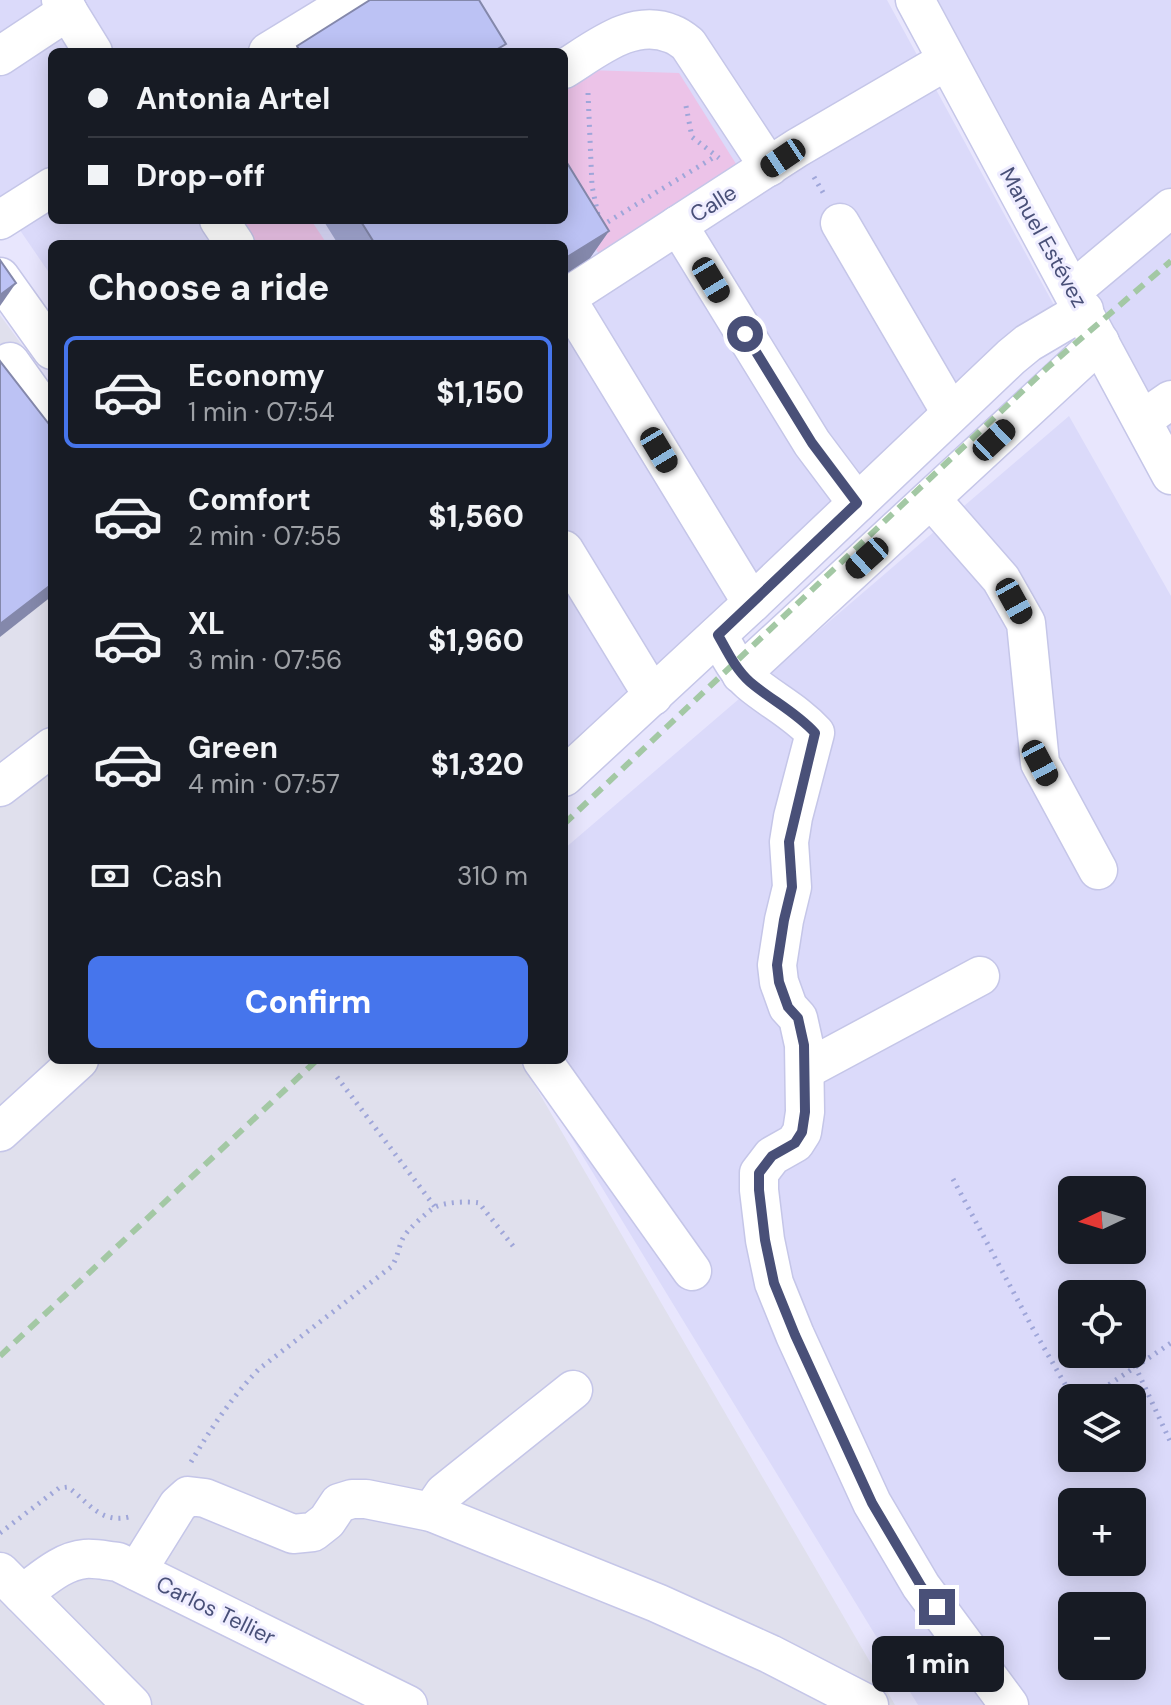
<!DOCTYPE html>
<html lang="en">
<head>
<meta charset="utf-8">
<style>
  body { margin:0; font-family:"DM Sans",sans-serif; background:#20242c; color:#f1f3f6; height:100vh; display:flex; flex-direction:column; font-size:30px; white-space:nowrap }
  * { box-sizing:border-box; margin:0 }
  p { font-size:26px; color:#9ea1a6 }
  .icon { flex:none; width:44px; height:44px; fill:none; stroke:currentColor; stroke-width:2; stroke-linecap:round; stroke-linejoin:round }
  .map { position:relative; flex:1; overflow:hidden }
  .sheet { position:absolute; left:48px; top:240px; width:520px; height:824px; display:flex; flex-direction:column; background:#171b24; border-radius:12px; box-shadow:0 4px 20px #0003 }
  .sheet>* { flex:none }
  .banner { position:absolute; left:48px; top:48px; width:520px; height:176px; border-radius:12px; box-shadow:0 4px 20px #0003; display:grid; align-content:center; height:176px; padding:0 40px; background:#171b24 }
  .needle { width:52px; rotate:266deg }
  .tools { position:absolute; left:1058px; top:1176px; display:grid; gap:16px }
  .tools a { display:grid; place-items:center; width:88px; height:88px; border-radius:12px; background:#171b24; box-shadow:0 4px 20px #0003; font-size:40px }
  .end { position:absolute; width:36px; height:36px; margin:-18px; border:10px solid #495078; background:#fff; box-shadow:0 0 0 4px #fff }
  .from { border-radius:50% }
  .bubble { position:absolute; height:56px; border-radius:12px; background:#171b24; box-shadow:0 4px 20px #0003; font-size:26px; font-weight:800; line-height:56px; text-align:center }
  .car { position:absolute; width:24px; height:48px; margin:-24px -12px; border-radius:10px; box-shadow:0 0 6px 2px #0007; background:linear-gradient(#222 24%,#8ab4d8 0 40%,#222 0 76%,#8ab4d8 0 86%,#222 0) }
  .banner b { display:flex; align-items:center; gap:28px; height:76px; font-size:30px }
  .banner b+b { border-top:2px solid #363941 }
  .banner i { width:20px; height:20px; background:#f1f3f6 }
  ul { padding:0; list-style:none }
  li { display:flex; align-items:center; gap:24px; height:112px; margin:0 16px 12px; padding:0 24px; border:4px solid transparent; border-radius:12px }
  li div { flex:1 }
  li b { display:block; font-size:30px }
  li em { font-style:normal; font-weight:800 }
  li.on { border-color:#4675ec }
  li>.icon { width:72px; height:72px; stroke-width:1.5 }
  h2 { padding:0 40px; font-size:36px; line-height:96px }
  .pay { display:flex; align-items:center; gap:20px; height:88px; padding:0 40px; font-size:30px }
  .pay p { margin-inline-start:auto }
  .cta { display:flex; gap:16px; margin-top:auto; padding:16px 40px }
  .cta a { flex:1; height:92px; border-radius:12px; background:#4675ec; color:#fff; font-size:32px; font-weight:800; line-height:92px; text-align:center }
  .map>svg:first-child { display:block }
  .residential { fill:#dbdafa; fill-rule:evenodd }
  .industrial { fill:#e0e0ed }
  .green { fill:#ecc3e8 }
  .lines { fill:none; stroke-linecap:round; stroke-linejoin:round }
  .minor-casing { stroke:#c5c6e8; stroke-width:41 }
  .path { stroke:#9fa6d9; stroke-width:5; stroke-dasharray:2 6; stroke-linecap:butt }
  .minor { stroke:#fff; stroke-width:38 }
  .rail { stroke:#a3c8a4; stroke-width:6; stroke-dasharray:12 8; stroke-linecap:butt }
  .wall { fill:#a2a7d2 }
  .shaded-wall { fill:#8488ab }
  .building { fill:#bcc2f4; stroke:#8488ab; stroke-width:2 }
  .route { stroke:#495078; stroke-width:10 }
  .labels { text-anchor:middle; stroke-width:6; stroke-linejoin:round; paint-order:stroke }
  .street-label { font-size:22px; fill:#495078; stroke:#efedff }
</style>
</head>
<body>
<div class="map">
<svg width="1171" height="1705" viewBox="0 0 1171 1705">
  <rect width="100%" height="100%" fill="#e8e6fd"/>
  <g class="residential">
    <path d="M 0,0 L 887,0 L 1055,307 L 564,758 L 564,244 L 52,244 L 52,277 L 0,201 ZM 52,52 L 564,52 L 564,220 L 52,220 Z"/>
    <polygon points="938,0 1171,0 1171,432"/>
    <path d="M 1069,416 L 1171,596 L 1171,1705 L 918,1705 L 524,1060 L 564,1060 L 564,849 ZM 1072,1190 L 1132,1190 L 1132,1250 L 1072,1250 ZM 1072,1294 L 1132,1294 L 1132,1354 L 1072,1354 ZM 1072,1398 L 1132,1398 L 1132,1458 L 1072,1458 ZM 1072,1502 L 1132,1502 L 1132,1562 L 1072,1562 ZM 1072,1606 L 1132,1606 L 1132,1666 L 1072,1666 Z"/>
  </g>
  <polygon class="industrial" points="0,315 52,386 52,1060 520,1060 895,1705 0,1705"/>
  <g class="green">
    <polygon points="587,70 679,73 738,167 599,254 564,200 564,85"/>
    <polygon points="241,220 311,220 327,244 256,244"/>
  </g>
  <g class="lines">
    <g class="minor-casing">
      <g id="minor">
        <polyline points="61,0 93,52"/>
        <polyline points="915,0 1171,475"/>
        <polyline points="268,52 353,0"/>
        <polyline points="0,56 68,11"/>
        <path d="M 564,69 C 595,50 633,17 672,34 C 678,36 683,40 688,44 L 769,167"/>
        <polyline points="0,220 52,187"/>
        <polyline points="219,220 235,244"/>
        <polyline points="840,223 951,413"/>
        <polyline points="678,225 812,443 857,503"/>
        <polyline points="0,277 52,350"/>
        <polyline points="1073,290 1171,208"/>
        <polyline points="566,298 752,603"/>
        <polyline points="564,299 797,148 946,61"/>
        <polyline points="10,362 52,421"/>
        <polyline points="1142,420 1171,400"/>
        <polyline points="931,499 1001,579 1026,623 1040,763 1098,870"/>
        <polyline points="564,550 653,696"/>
        <path d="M 718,635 C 727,651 736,670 750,682 C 771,700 796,712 815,733 L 793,817 L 789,842 L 792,887 L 784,920 L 777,965 L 779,982 L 788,1007 L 798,1018 L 804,1045 L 805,1112 L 802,1132 L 795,1143 L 772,1156 L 759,1173 L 759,1190 L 765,1240 L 774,1283 L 795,1335 L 872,1503 L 921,1586 L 1009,1705"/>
        <polyline points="741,674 1100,342"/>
        <polyline points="564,777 752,603 1011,357 1028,343 1084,310"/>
        <polyline points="0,787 52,747"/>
        <polyline points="542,1060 692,1271"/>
        <polyline points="805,1070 980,976"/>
        <polyline points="0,1132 79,1060"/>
        <polyline points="431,1512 444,1493 573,1390"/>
        <polyline points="137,1571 178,1505 188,1496 205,1498 293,1534 313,1532 327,1521 339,1503 352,1499 366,1499 431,1512 657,1603 770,1654 869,1705"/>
        <polyline points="0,1572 132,1705"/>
        <path d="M 22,1594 C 41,1581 61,1561 85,1559 C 96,1558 107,1561 118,1562 L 408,1705"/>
      </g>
    </g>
    <g class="path">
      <polyline points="588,93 592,186 598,215"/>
      <polyline points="686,106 692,137 719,158"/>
      <polyline points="814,177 825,196"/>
      <polyline points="601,226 716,156"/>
      <polyline points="337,1077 435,1207"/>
      <polyline points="953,1179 1032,1327 1073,1398"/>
      <polyline points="1135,1366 1171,1443"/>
      <polyline points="1089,1398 1171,1343"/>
      <path d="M 191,1462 C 211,1428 232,1397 259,1369 L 391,1267 C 398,1258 398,1248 403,1238 C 407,1230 427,1212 435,1207 C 446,1202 467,1201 479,1203 L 513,1246"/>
      <path d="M 0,1533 L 59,1488 L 68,1487 L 73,1491 C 92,1507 103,1523 129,1517"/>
    </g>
    <use href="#minor" class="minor"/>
    <g class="rail">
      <polyline points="564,824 1048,367 1171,261"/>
      <polyline points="0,1356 317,1060"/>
    </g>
  </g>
  <polygon class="wall" points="323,220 564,220 609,231 590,258 564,275 564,244 338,244"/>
  <g class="shaded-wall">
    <polygon points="609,231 590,258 564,275 564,259"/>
    <polygon points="16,283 0,306 0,295"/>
    <polygon points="52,584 52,596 0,637 0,624"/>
  </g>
  <g class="building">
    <polygon points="370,0 479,0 506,44 496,50 498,52 300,52 297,46"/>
    <polygon points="564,158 609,231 564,259 564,244 375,244 360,220 564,220"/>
    <polygon points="0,260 16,283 0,295"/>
    <polygon points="0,361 52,428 52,584 0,624"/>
  </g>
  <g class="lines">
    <path class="route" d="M 745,334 L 812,443 L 857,503 L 718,635 C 727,651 736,670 750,682 C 771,700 796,712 815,733 L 789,842 L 792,887 L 784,920 L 777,965 L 779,982 L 788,1007 L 798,1018 L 804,1045 L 805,1112 L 802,1132 L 795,1143 L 772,1156 L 759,1173 L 759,1190 L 765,1240 L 774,1283 L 795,1335 L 872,1503 L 921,1586 L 937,1607"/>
  </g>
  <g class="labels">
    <g class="street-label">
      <text transform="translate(713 203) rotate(-32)" y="8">Calle</text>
      <text transform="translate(1044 237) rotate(61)" y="8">Manuel Estévez</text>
      <text transform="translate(216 1610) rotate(26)" y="8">Carlos Tellier</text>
    </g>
  </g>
</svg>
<div class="tools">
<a><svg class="needle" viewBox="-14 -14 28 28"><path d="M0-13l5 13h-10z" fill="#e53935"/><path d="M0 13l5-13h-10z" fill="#9ea1a6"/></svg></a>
<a><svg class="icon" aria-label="locate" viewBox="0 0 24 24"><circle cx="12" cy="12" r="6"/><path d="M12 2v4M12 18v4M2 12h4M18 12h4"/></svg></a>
<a><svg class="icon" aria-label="layers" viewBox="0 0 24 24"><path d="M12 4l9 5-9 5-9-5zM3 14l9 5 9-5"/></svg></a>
<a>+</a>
<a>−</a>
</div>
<i class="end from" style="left:745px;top:334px"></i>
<i class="end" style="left:937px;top:1607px"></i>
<div class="bubble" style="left:872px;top:1636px;width:132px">1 min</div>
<i class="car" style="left:783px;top:158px;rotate:236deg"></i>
<i class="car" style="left:711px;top:280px;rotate:149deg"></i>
<i class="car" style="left:994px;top:440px;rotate:47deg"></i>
<i class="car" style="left:659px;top:450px;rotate:149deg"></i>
<i class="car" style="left:867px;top:558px;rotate:228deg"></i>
<i class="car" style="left:1014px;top:601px;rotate:151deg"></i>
<i class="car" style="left:1040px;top:763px;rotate:152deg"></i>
<div class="banner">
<b><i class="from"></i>Antonia Artel</b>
<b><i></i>Drop-off</b>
</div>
<section class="sheet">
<h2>Choose a ride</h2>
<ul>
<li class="on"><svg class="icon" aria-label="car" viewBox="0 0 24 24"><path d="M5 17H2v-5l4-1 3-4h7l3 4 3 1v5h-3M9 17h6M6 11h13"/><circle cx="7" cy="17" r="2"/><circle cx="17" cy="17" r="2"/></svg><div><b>Economy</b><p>1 min · 07:54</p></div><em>$1,150</em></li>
<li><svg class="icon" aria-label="car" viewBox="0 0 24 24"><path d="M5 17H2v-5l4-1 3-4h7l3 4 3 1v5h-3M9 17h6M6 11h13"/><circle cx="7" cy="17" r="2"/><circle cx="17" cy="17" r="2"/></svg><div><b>Comfort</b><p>2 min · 07:55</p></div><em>$1,560</em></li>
<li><svg class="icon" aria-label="car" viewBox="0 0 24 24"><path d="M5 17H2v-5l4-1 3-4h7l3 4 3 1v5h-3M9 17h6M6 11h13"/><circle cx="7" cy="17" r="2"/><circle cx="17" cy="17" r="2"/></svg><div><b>XL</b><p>3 min · 07:56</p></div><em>$1,960</em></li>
<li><svg class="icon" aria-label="car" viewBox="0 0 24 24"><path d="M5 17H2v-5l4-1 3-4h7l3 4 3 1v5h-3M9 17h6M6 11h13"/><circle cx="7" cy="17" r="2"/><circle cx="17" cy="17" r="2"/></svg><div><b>Green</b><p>4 min · 07:57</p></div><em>$1,320</em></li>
</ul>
<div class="pay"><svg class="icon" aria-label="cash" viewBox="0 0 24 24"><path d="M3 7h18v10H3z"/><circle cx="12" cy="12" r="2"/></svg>Cash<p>310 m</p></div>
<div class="cta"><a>Confirm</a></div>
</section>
</div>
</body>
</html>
